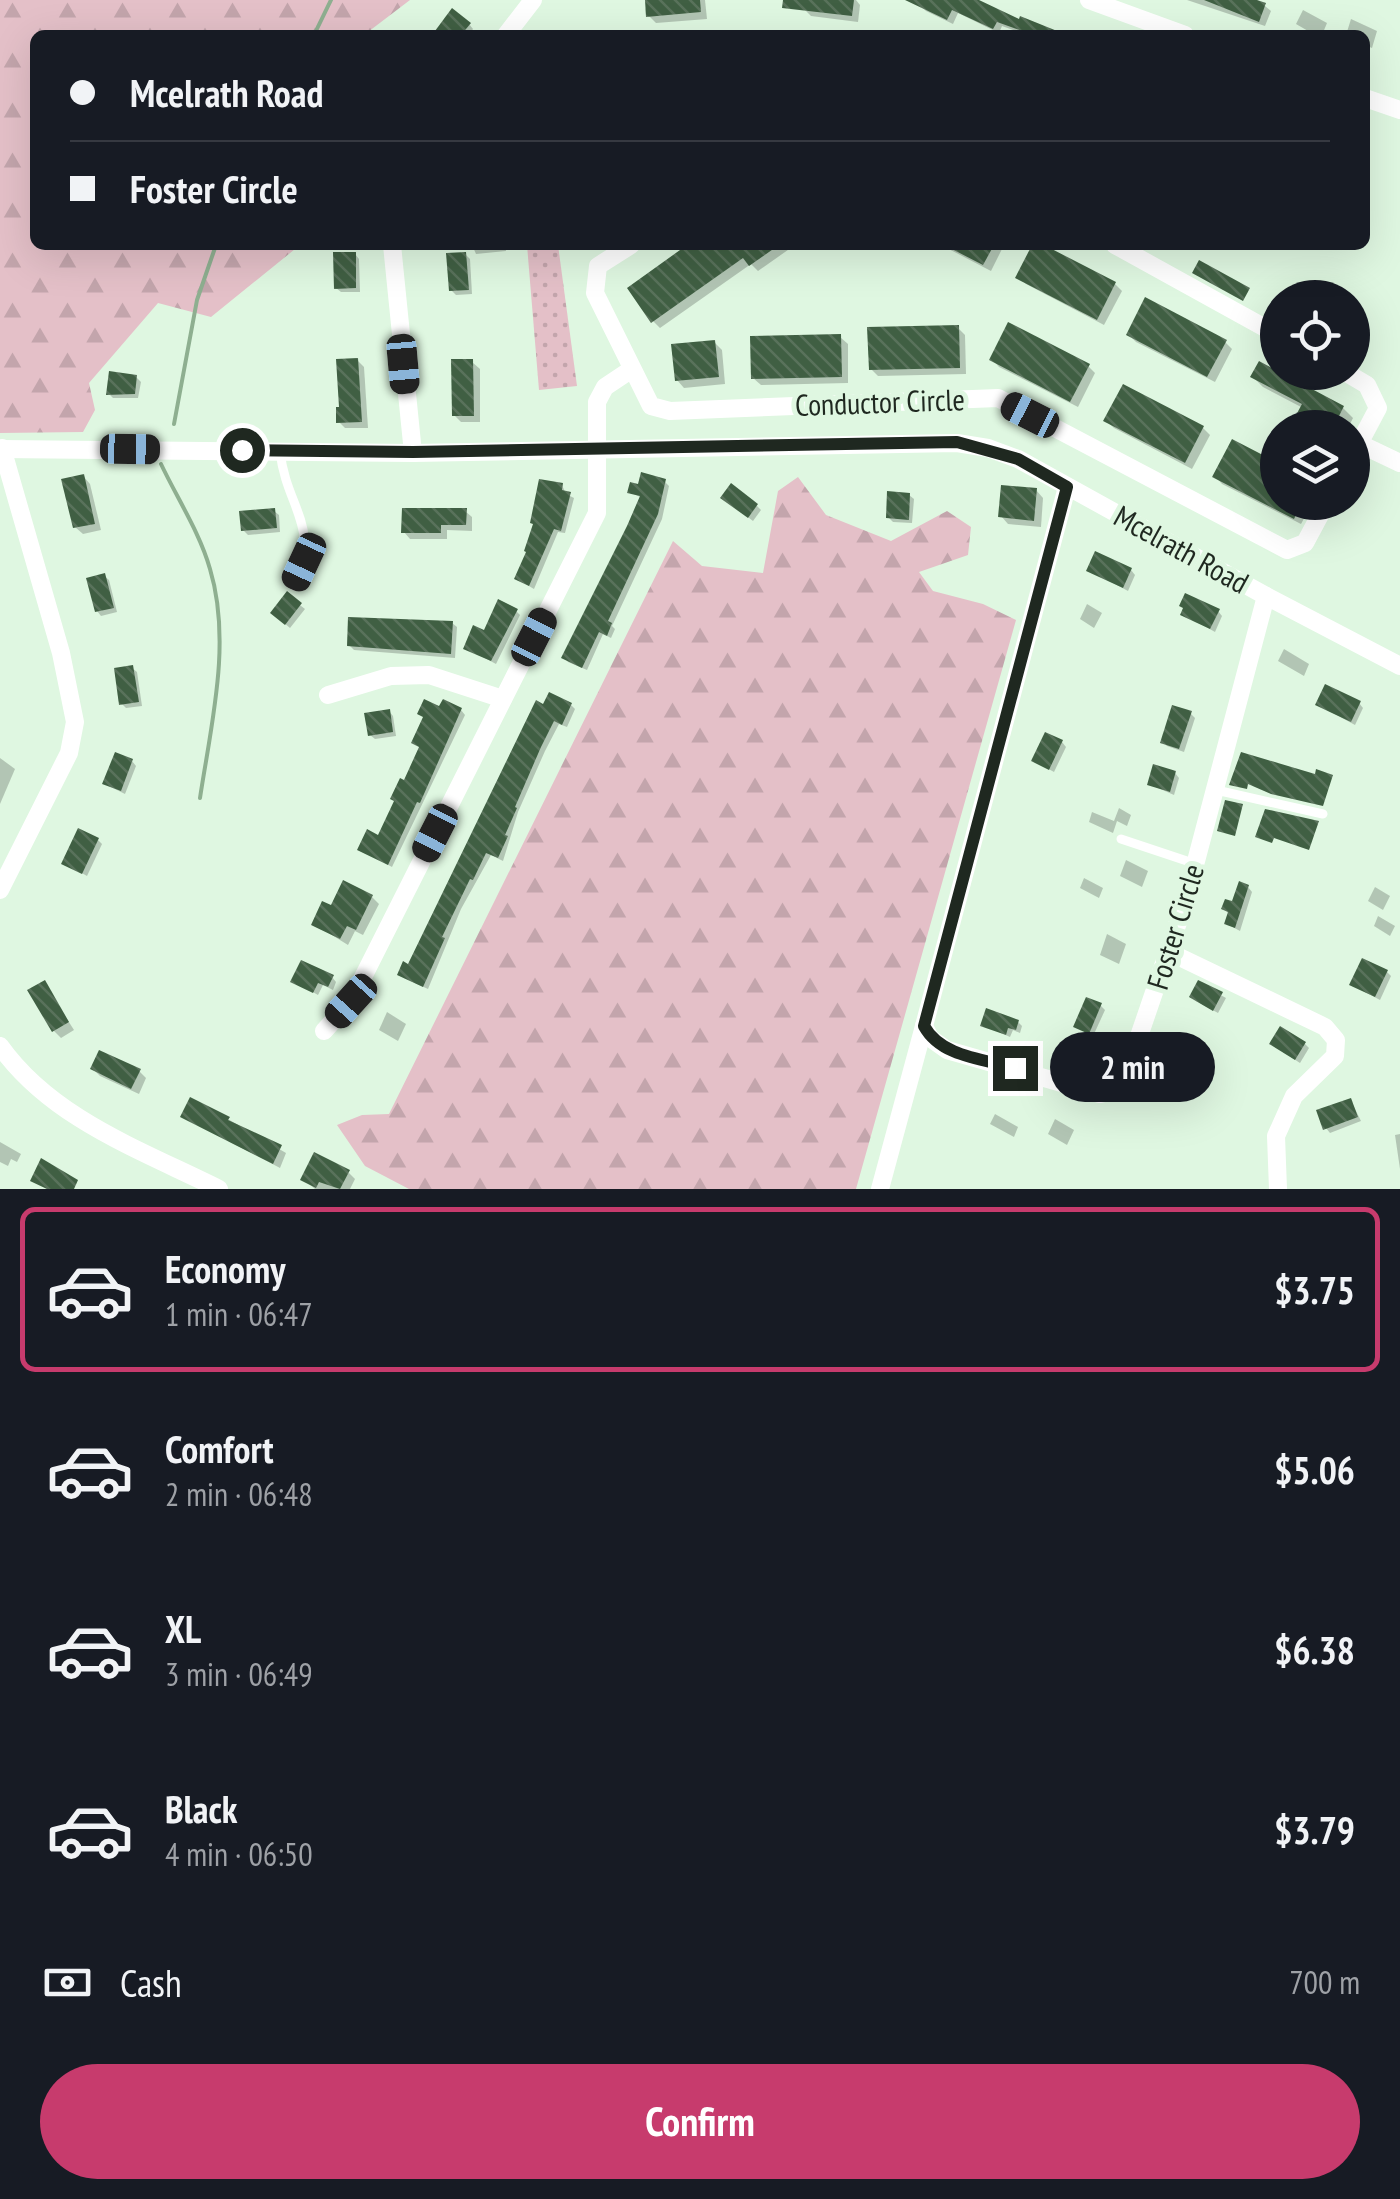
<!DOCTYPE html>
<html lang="en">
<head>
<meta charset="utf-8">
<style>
  body { margin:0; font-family:"PT Sans Narrow",sans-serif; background:#242831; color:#f1f3f6; height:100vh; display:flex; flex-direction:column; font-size:38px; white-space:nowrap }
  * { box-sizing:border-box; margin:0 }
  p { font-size:32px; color:#9ea1a6 }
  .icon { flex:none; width:55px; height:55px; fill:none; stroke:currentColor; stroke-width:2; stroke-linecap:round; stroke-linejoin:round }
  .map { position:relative; height:1189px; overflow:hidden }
  .panel { display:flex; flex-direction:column; background:#171b24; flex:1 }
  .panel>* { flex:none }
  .hud { position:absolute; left:30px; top:30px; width:1340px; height:220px; border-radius:15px; box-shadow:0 10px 40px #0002; display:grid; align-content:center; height:220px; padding:0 40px; background:#171b24 }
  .tools { position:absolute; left:1260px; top:280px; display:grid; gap:20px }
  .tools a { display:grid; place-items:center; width:110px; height:110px; border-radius:50%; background:#171b24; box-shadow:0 10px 40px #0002; font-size:50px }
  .end { position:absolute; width:45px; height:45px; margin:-22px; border:12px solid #1f2820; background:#fff; box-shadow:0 0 0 5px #fff }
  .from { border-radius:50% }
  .bubble { position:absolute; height:70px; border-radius:35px; background:#171b24; box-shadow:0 10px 40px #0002; font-size:32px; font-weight:600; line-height:70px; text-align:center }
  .car { position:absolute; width:30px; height:60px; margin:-30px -15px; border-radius:12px; box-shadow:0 0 8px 2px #0007; background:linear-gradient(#222 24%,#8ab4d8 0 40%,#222 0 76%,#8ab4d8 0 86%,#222 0) }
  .hud b { display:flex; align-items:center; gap:35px; height:95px; font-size:38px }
  .hud b+b { border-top:2px solid #363941 }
  .hud i { width:25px; height:25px; background:#f1f3f6 }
  ul { padding:18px 0 0; list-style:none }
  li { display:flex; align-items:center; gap:30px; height:165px; margin:0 20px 15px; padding:0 20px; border:5px solid transparent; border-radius:15px }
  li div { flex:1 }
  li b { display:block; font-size:38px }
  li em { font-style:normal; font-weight:600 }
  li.on { border-color:#c73b6d }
  li>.icon { width:90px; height:90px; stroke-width:1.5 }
  .pay { display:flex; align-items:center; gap:25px; height:110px; padding:0 40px; font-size:38px }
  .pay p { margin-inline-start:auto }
  .action { display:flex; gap:20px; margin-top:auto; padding:20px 40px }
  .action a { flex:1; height:115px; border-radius:60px; background:#c73b6d; color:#fff; font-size:40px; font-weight:600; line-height:115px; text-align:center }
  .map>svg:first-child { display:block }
  .forest { fill:url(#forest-firs) }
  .park { fill:url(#park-dots) }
  .shadow { fill:#0003 }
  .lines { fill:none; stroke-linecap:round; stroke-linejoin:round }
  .stream { stroke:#8eaf90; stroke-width:4 }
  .building { fill:url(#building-back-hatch) }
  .lane { stroke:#fff; stroke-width:9 }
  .street { stroke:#fff; stroke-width:18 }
  .route { stroke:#1f2820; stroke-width:12 }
  .labels { text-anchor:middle; stroke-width:10; stroke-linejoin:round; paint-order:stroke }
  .street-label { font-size:30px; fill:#1f2820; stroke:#dff7e1 }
</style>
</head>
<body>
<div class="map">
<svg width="1400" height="1189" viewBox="0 0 1400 1189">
  <defs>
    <pattern id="forest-firs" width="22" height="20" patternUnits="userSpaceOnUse" patternTransform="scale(2.5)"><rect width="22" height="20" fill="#e4c0c8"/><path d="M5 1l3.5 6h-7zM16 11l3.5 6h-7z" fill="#c3a5ac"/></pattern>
    <pattern id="park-dots" width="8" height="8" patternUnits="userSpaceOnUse" patternTransform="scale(2.5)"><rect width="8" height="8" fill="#e4c0c8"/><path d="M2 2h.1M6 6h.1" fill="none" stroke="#c3a5ac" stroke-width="1.8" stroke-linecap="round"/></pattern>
    <pattern id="building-back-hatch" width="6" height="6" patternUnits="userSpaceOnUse" patternTransform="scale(2.5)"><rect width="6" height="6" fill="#405f43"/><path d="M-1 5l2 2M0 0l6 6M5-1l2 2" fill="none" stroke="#59725b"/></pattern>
  </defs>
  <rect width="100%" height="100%" fill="#dff7e1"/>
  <g class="forest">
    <polygon points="0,0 410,0 364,35 35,35 35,245 300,245 211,317 158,303 89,383 95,410 83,432 0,433"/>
    <polygon points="798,477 826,515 891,541 947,511 971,527 968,555 919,572 933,591 983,604 1016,620 856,1189 409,1189 365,1166 337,1125 362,1115 389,1114 673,541 702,566 763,573 778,491"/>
  </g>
  <polygon class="park" points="527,245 558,245 577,386 539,390"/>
  <g class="shadow">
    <polygon points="647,0 705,0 707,19 656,23 649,16"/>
    <polygon points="805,0 856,0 860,5 858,22 811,16 804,9"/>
    <polygon points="923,0 955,0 1064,35 1027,35 1002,26 999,33 958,13 953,24 926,11 920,5"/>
    <polygon points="1187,0 1248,0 1265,6 1271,11 1265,26"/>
    <polygon points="1303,10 1327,23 1322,35 1315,35 1296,24"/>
    <polygon points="1351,19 1377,31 1372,48 1365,45 1365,35 1346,35"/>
    <polygon points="469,24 473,29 469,35 435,35"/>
    <polygon points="472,245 505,245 506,251 476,254"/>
    <polygon points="692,245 795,245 758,271 751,264 660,328 653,321"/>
    <polygon points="941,245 1004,245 991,271"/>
    <polygon points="1035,245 1115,284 1122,291 1104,325 1026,284 1018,277"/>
    <polygon points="355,254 359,259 360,292 341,292 336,288"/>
    <polygon points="465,254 470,259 472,294 456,295 451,290"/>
    <polygon points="958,328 965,335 966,374 878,376 871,369"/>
    <polygon points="1129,335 1225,342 1232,349 1215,382 1136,342"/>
    <polygon points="840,337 848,344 848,383 761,385 753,378"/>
    <polygon points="714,342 722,350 725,384 684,388 677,380"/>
    <polygon points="992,359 1088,366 1095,373 1078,407 999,367"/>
    <polygon points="357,360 364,367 368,428 345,428 339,422"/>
    <polygon points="472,362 480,369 480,422 461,422 454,415"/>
    <polygon points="136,377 141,382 138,398 113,398 109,394"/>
    <polygon points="1253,377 1343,408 1353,418 1348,428 1293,428 1303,408 1263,387"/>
    <polygon points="1106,421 1203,428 1210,435 1192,469 1114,428"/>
    <polygon points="83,476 90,484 101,530 83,534 75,527"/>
    <polygon points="1215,476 1278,502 1313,502 1301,524 1222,484"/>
    <polygon points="664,481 669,486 662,519 612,626 615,629 611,638 603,634 587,670 568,662 564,657 642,498 630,492"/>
    <polygon points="562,485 566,494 574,498 565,533 558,532 534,589 517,579"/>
    <polygon points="1036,490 1043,498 1041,527 1008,524 1001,516"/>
    <polygon points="909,495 914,499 912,523 893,522 888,517"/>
    <polygon points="728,502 757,506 761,510 753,521"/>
    <polygon points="274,511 279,515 280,532 248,535 243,530"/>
    <polygon points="465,511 472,517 472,531 447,530 447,539 410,539 404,532"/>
    <polygon points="1089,570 1131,570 1135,575 1128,591"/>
    <polygon points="104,576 109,580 117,612 101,616 97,611"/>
    <polygon points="287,595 305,609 290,628 277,617"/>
    <polygon points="1087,604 1102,613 1094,628 1080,619"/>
    <polygon points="516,611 520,615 496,664 466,648"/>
    <polygon points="1218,611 1222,616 1215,632 1183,614"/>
    <polygon points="452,623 457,627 455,658 354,650 349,645"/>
    <polygon points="1284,649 1309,664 1304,676 1278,661"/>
    <polygon points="132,668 137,672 142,706 126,708 122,704"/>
    <polygon points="1359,703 1363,708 1355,725 1318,705"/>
    <polygon points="571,705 575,709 567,727 559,724 545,751 518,812 503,861 491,855 461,909 428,989 404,978 400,974 409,967 544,707"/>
    <polygon points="440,710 461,710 465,715 392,867 360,850 380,838 421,748 414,743"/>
    <polygon points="389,711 393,716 396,736 375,739 370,735"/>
    <polygon points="1190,713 1195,718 1184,752 1167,746 1163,742"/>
    <polygon points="1062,742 1066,747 1054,772 1034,761"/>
    <polygon points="0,758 15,769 0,804"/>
    <polygon points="132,761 136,766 125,794 105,784"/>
    <polygon points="1175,773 1179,778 1174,795 1149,784"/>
    <polygon points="1119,808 1131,815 1127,826 1117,821 1113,833 1089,822 1092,812 1114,821"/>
    <polygon points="98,840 102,844 87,876 64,863"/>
    <polygon points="1126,860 1148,871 1142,887 1120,876"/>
    <polygon points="1084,878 1103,888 1099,898 1080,888"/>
    <polygon points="1248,887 1252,892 1240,931 1227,924 1228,913 1224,908 1233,904"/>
    <polygon points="1375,887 1390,896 1383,910 1368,901"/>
    <polygon points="372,897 379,904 363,935 355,931 348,945 314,924"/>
    <polygon points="1378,916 1395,926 1390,936 1374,926"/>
    <polygon points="1107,934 1126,944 1119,964 1100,955"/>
    <polygon points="1387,972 1391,976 1380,1000 1352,985"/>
    <polygon points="332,977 336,982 333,990 323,985 318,995 293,981"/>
    <polygon points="44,983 74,1030 61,1038 54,1031"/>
    <polygon points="1199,983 1226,998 1218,1013 1196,1001"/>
    <polygon points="1100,1005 1105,1010 1094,1034 1077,1026"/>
    <polygon points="387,1012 406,1024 398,1041 379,1030"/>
    <polygon points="1018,1022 1022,1026 1020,1033 1013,1030 1010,1037 983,1025"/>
    <polygon points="1305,1044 1309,1048 1300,1063 1277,1048"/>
    <polygon points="93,1069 139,1071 146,1078 139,1094 100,1076"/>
    <polygon points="1351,1101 1361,1121 1330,1133 1326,1128"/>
    <polygon points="995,1114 1018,1127 1014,1137 990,1124"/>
    <polygon points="183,1117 228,1119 286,1153 280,1168"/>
    <polygon points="1055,1119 1074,1130 1067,1145 1048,1134"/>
    <polygon points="1400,1134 1400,1169 1395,1135"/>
    <polygon points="0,1142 21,1154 17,1162 11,1159 8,1166 0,1162"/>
    <polygon points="348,1172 355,1179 350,1189 315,1189 303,1179"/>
  </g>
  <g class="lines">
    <g class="stream">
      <polyline points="314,35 331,0"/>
      <polyline points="174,424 197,300 216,245"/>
      <path d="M 161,464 C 177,498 200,533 210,569 C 232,642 211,725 200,798"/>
    </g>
  </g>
  <g class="building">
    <polygon points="645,0 700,0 701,12 646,17"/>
    <polygon points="783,0 854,0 852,16 782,8"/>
    <polygon points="905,0 979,0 1019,19 1020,16 1067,35 1024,35 1025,32 997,22 993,29 952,10 947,20"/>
    <polygon points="1204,0 1257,0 1266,3 1259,22"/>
    <polygon points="452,8 471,23 461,35 432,35"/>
    <polygon points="687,245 779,245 749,266 743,258 651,323 627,288"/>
    <polygon points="944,245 994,245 983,265"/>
    <polygon points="1032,245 1044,245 1116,282 1097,320 1015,278"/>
    <polygon points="333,252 356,252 356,288 334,289"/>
    <polygon points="466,252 469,290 449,291 446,253"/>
    <polygon points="1199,260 1250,288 1243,301 1192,273"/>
    <polygon points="1145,297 1227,340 1207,377 1126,335"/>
    <polygon points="1008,322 1090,364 1070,402 989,360"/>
    <polygon points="959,325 960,368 869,370 867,327"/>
    <polygon points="841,334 842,377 751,379 750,336"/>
    <polygon points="715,340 719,377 675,381 671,344"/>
    <polygon points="358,358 362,422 336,423 336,407 339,407 336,359"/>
    <polygon points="451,359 473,359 474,416 452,416"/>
    <polygon points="1259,361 1344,406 1333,428 1289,428 1302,404 1250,377"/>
    <polygon points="109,371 137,375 135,394 106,395"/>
    <polygon points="1123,384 1204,426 1185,463 1103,421"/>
    <polygon points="1232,439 1278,463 1278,502 1302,502 1294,519 1212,477"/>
    <polygon points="641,472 666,479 658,514 608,621 612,623 607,636 599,632 582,668 561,658 627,526 640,496 627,493 630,482 638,484"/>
    <polygon points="84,474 95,524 73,528 61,479"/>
    <polygon points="539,479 563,483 562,490 571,492 561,531 554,529 529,586 514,579 526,552 524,551 533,524 530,523"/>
    <polygon points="731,483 758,504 748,518 720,498"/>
    <polygon points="1001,485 1037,488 1034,521 998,517"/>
    <polygon points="887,491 910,493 909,520 886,518"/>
    <polygon points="275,508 277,528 241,531 239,511"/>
    <polygon points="402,508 467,508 466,525 441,525 441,533 401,533"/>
    <polygon points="1095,551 1132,568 1123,588 1086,571"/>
    <polygon points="105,573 114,608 95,612 86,578"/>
    <polygon points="287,591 302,603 285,625 270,613"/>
    <polygon points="1185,593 1220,609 1210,629 1180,615 1183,608 1179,606"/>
    <polygon points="498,599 518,609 491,661 463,649 473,625 484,630"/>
    <polygon points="348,617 453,621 451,654 347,646"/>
    <polygon points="133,665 139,702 119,705 114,668"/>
    <polygon points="1325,684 1361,701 1351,722 1315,705"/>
    <polygon points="549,692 572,703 562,725 554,721 541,747 515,807 517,808 505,835 508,836 498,858 486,853 473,880 470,879 442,937 445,938 423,987 397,975 403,961 408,964 536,700 543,704"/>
    <polygon points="424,699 439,706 443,699 462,708 420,803 417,802 388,865 357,850 367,829 378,835 394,801 390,799 400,778 404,780 419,747 411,743 423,717 417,714"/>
    <polygon points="1172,705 1192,711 1179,749 1160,743"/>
    <polygon points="390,709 393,732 368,736 364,713"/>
    <polygon points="1045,732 1063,740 1049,770 1031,761"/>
    <polygon points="115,752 133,759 121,791 102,784"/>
    <polygon points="1241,752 1315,774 1316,769 1333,775 1323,806 1271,794 1248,784 1247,789 1229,785"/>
    <polygon points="1153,764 1176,771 1170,792 1147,785"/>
    <polygon points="1225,800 1243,804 1235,836 1217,831"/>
    <polygon points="1265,809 1319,821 1309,850 1274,838 1272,843 1255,837"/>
    <polygon points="78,828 99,838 82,874 61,864"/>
    <polygon points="343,880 373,895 356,930 347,926 340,939 311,925 322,901 331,905"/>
    <polygon points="1239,881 1249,885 1235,928 1224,924 1228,912 1221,909 1225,899 1232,901"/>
    <polygon points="1362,958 1388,970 1375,997 1349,985"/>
    <polygon points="301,960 334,975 328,987 318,983 313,993 290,982"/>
    <polygon points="45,980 69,1022 52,1032 27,990"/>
    <polygon points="1198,980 1223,992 1213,1011 1189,997"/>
    <polygon points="1086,997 1102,1003 1089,1034 1073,1027"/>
    <polygon points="986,1008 1019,1020 1016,1030 1008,1028 1006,1035 980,1026"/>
    <polygon points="1280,1026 1306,1042 1295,1060 1269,1044"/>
    <polygon points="99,1050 141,1069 131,1089 90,1069"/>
    <polygon points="190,1097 230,1117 228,1120 282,1145 273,1164 180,1117"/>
    <polygon points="1351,1098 1358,1117 1323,1130 1316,1110"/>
    <polygon points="314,1152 350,1170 340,1189 319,1182 316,1188 300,1180"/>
    <polygon points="41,1158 78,1180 74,1189 47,1189 30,1181"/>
  </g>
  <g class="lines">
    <g class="lane">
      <path d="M 280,451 C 286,508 322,526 294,586"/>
      <polyline points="1216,790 1323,814"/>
      <polyline points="1121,839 1196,864"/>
    </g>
    <g class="street">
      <polyline points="1089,0 1185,35"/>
      <polyline points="506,35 533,0"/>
      <polyline points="1365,98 1400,110"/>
      <polyline points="392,245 413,453"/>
      <polyline points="631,245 598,266 595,293 651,406 670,411 998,398 1287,550 1305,543 1327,502"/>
      <polyline points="1115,245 1278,335"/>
      <polyline points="1345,372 1367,385 1378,408 1352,457"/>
      <polyline points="1360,444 1400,463"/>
      <polyline points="0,449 413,453 957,443 988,448 1018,459 1266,596 1400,666"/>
      <polyline points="1067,487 924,1026 930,1038 947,1050 1100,1094 1113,1091 1123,1083 1186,899 1266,596"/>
      <polyline points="328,695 391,676 429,675 503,699"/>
      <polyline points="0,890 69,753 75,722 61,653 2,448"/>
      <polyline points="1169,952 1325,1027 1336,1040 1335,1056 1294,1096 1276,1136 1278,1189"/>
      <polyline points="324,1031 351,1001 597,513 597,402 605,387 632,369"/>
      <path d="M 0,1046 C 52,1119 141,1150 219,1189"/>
      <polyline points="880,1189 924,1026"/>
    </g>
  </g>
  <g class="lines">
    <path class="route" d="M 242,450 L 413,452 L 957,442 L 1018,459 L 1067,487 L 924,1026 C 941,1057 983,1059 1015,1068"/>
  </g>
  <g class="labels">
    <g class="street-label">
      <text transform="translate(880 403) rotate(-2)" y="10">Conductor Circle</text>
      <text transform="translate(1181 550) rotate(29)" y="10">Mcelrath Road</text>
      <text transform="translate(1176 927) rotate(-73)" y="10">Foster Circle</text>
    </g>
  </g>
</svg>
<div class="tools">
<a><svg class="icon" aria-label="locate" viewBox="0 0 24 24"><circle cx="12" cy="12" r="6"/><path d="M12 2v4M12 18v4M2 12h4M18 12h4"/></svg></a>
<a><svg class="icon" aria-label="layers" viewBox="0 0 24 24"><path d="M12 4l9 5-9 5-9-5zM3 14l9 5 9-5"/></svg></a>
</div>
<i class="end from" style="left:242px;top:450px"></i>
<i class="end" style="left:1015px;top:1068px"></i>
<div class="bubble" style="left:1050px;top:1032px;width:165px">2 min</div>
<i class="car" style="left:403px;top:364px;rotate:175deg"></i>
<i class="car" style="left:1030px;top:415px;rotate:297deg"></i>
<i class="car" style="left:130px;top:449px;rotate:91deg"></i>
<i class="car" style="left:304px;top:562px;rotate:205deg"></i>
<i class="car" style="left:534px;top:637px;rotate:27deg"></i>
<i class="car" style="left:435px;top:833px;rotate:207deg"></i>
<i class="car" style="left:351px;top:1001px;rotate:222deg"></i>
<div class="hud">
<b><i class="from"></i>Mcelrath Road</b>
<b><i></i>Foster Circle</b>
</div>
</div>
<section class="panel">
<ul>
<li class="on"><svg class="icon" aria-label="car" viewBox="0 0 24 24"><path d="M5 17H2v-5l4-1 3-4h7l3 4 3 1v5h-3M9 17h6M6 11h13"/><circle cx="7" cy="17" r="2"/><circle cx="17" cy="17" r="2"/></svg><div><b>Economy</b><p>1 min · 06:47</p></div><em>$3.75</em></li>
<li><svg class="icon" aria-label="car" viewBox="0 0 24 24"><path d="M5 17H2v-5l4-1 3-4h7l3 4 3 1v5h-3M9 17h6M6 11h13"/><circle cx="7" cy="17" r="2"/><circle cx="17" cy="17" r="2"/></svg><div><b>Comfort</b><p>2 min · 06:48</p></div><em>$5.06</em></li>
<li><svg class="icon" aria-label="car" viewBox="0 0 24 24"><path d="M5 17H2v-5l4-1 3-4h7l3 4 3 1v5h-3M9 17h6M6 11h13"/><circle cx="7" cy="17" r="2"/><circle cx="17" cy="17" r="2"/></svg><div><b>XL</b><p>3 min · 06:49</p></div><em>$6.38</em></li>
<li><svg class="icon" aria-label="car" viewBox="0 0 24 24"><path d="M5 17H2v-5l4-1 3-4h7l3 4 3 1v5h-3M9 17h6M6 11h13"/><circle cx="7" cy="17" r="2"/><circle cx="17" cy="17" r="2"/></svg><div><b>Black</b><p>4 min · 06:50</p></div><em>$3.79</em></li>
</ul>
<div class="pay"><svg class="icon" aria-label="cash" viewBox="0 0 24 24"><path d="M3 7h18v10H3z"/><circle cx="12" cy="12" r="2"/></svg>Cash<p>700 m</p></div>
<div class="action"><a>Confirm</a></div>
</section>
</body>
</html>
